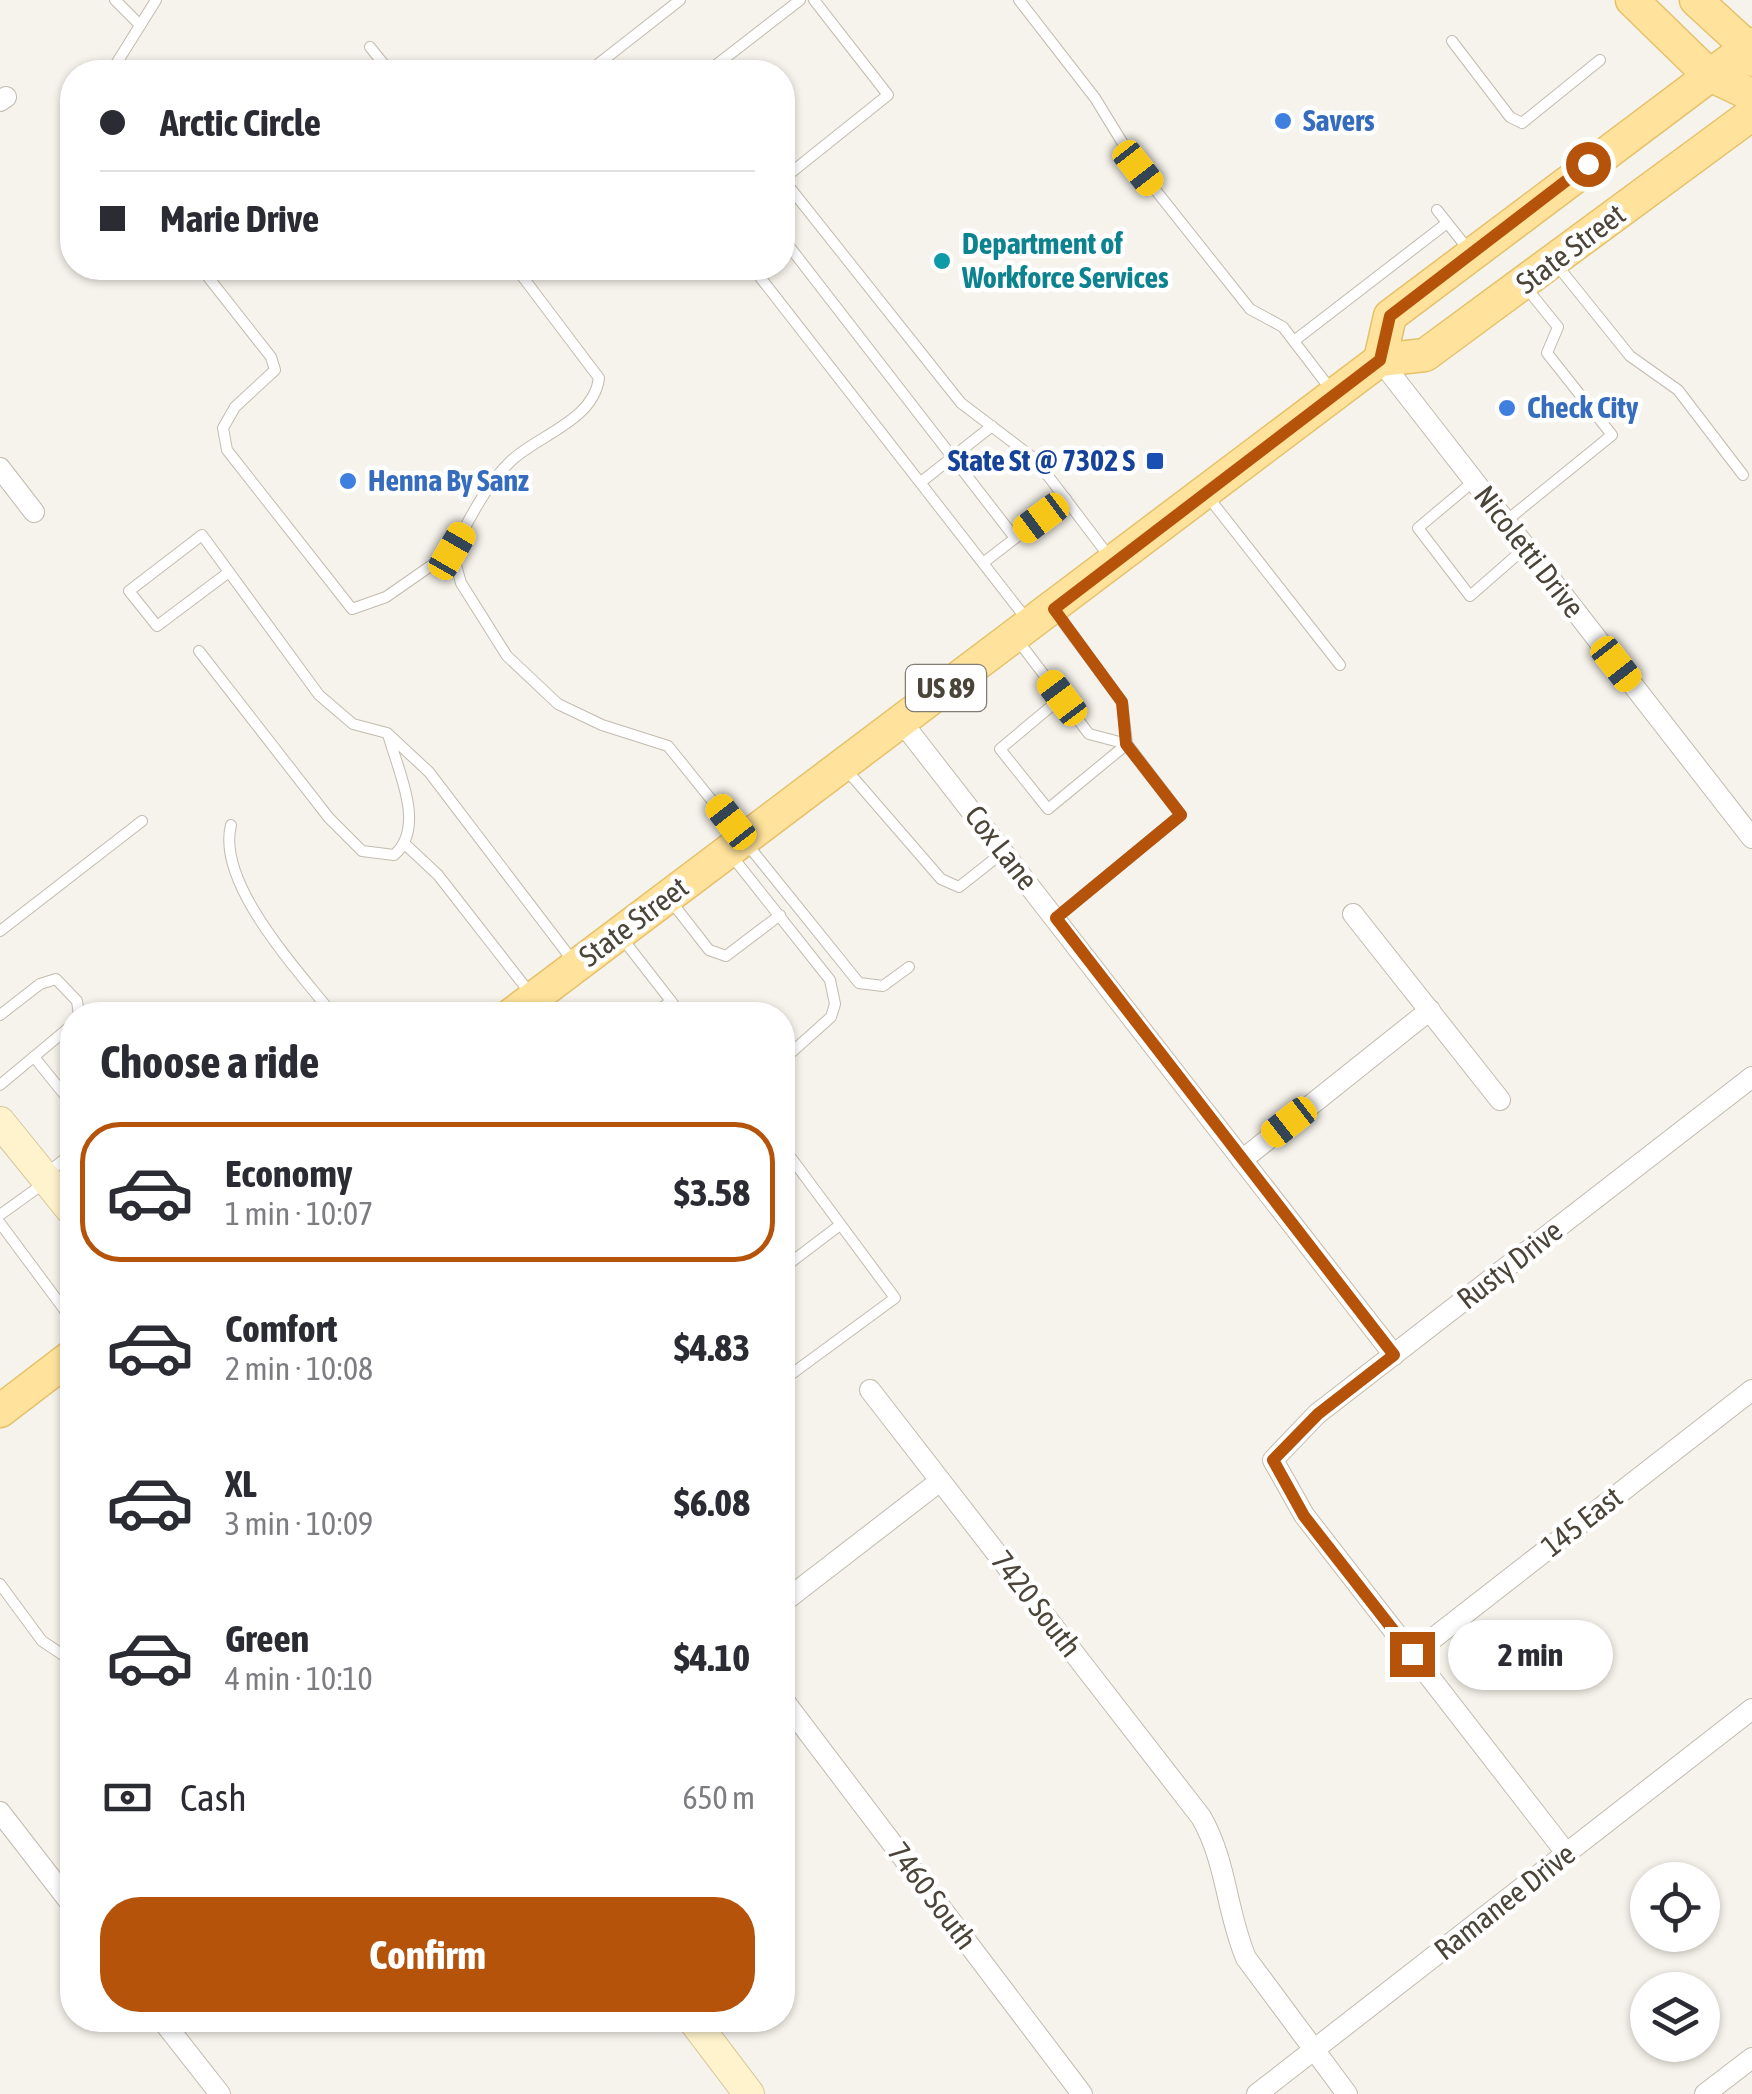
<!DOCTYPE html>
<html lang="en">
<head>
<meta charset="utf-8">
<style>
  body { margin:0; font-family:"Asap Condensed",sans-serif; background:#f7f7f7; color:#2b2b33; height:100vh; display:flex; flex-direction:column; font-size:38px; white-space:nowrap }
  * { box-sizing:border-box; margin:0 }
  p { font-size:32px; color:#7c7c81 }
  .icon { flex:none; width:55px; height:55px; fill:none; stroke:currentColor; stroke-width:2; stroke-linecap:round; stroke-linejoin:round }
  .map { position:relative; flex:1; overflow:hidden }
  .drawer { position:absolute; left:60px; top:1002px; width:735px; height:1030px; display:flex; flex-direction:column; background:#fff; border-radius:40px; box-shadow:0 2px 8px #0004 }
  .drawer>* { flex:none }
  .hud { position:absolute; left:60px; top:60px; width:735px; height:220px; border-radius:40px; box-shadow:0 2px 8px #0004; display:grid; align-content:center; height:220px; padding:0 40px; background:#fff }
  .tools { position:absolute; left:1630px; top:1862px; display:grid; gap:20px }
  .tools a { display:grid; place-items:center; width:90px; height:90px; border-radius:50%; background:#fff; box-shadow:0 2px 8px #0004; font-size:50px }
  .end { position:absolute; width:45px; height:45px; margin:-22px; border:12px solid #b45309; background:#fff; box-shadow:0 0 0 5px #fff }
  .from { border-radius:50% }
  .bubble { position:absolute; height:70px; border-radius:35px; background:#fff; box-shadow:0 2px 8px #0004; font-size:32px; font-weight:700; line-height:70px; text-align:center }
  .car { position:absolute; width:30px; height:60px; margin:-30px -15px; border-radius:12px; box-shadow:0 0 8px 2px #0007; background:linear-gradient(#f5c518 24%,#345 0 40%,#f5c518 0 76%,#345 0 86%,#f5c518 0) }
  .hud b { display:flex; align-items:center; gap:35px; height:95px; font-size:38px }
  .hud b+b { border-top:2px solid #e1e1e2 }
  .hud i { width:25px; height:25px; background:#2b2b33 }
  ul { padding:0; list-style:none }
  li { display:flex; align-items:center; gap:30px; height:140px; margin:0 20px 15px; padding:0 20px; border:5px solid transparent; border-radius:40px }
  li div { flex:1 }
  li b { display:block; font-size:38px }
  li em { font-style:normal; font-weight:700 }
  li.selected { border-color:#b45309 }
  li>.icon { width:90px; height:90px; stroke-width:1.5 }
  h2 { padding:0 40px; font-size:45px; line-height:120px }
  .pay { display:flex; align-items:center; gap:25px; height:110px; padding:0 40px; font-size:38px }
  .pay p { margin-inline-start:auto }
  .action { display:flex; gap:20px; margin-top:auto; padding:20px 40px }
  .action a { flex:1; height:115px; border-radius:40px; background:#b45309; color:#fff; font-size:40px; font-weight:700; line-height:115px; text-align:center }
  .map>svg:first-child { display:block }
  .lines { fill:none; stroke-linecap:round; stroke-linejoin:round }
  .lane-casing { stroke:#c2bbae; stroke-width:12 }
  .street-casing { stroke:#c2bbae; stroke-width:22 }
  .secondary-casing { stroke:#d6c79b; stroke-width:32 }
  .primary-casing { stroke:#e6c16a; stroke-width:35 }
  .lane { stroke:#fff; stroke-width:10 }
  .street { stroke:#fff; stroke-width:20 }
  .secondary { stroke:#fff3cd; stroke-width:30 }
  .primary { stroke:#ffe39c; stroke-width:32 }
  .route { stroke:#b45309; stroke-width:12 }
  .shop-dot { fill:#3f7fe0; stroke:#fff; stroke-width:4 }
  .culture-dot { fill:#0f9aa8; stroke:#fff; stroke-width:4 }
  .transit-dot { fill:#1a4fb4; stroke:#fff; stroke-width:4 }
  .labels { text-anchor:middle; stroke-width:9; stroke-linejoin:round; paint-order:stroke }
  .shield { fill:#fff; stroke:#817c74; stroke-width:2.5 }
  .shield-label { font-size:28px; font-weight:bold; fill:#4b4439 }
  .shop-label { font-size:30px; font-weight:bold; fill:#366cbe; stroke:#fff; text-anchor:start }
  .culture-label { font-size:30px; font-weight:bold; fill:#0d838f; stroke:#fff; text-anchor:start }
  .street-label { font-size:30px; fill:#4b4439; stroke:#fff }
  .transit-label { font-size:30px; font-weight:bold; fill:#164399; stroke:#fff; text-anchor:end }
</style>
</head>
<body>
<div class="map">
<svg width="1752" height="2094" viewBox="0 0 1752 2094">
  <rect width="100%" height="100%" fill="#f6f3ec"/>
  <g class="lines">
    <g class="lane-casing">
      <g id="lane">
        <polyline points="115,0 140,25"/>
        <polyline points="814,0 888,95 783,179 961,403 1036,460 1111,559"/>
        <polyline points="1019,0 1095,98 1138,168 1250,309 1283,327 1332,391"/>
        <polyline points="1452,41 1510,117 1522,123 1600,60"/>
        <polyline points="370,47 390,72"/>
        <polyline points="111,72 156,0"/>
        <polyline points="588,72 680,0"/>
        <polyline points="707,72 800,0"/>
        <polyline points="1437,210 1468,249"/>
        <polyline points="782,237 1015,538"/>
        <polyline points="1556,264 1630,356 1678,390 1743,475"/>
        <polyline points="201,268 271,357 275,370 235,407 223,428 227,450 352,609 386,597 452,551"/>
        <path d="M 516,268 L 599,378 C 594,420 539,435 512,460 C 485,485 469,521 452,551 L 461,583 L 507,656 L 558,704 L 602,725 L 668,746 L 859,983 L 883,986 L 909,967"/>
        <polyline points="753,268 1028,621"/>
        <polyline points="1294,341 1447,223"/>
        <polyline points="1474,481 1418,528 1470,596 1526,547"/>
        <polyline points="921,482 992,426"/>
        <polyline points="1209,498 1340,665"/>
        <polyline points="1506,521 1612,435 1547,353 1558,327 1524,285"/>
        <polyline points="983,563 1066,499"/>
        <polyline points="229,572 157,626 129,591 202,535 319,695 353,724 387,733 429,772 573,961"/>
        <polyline points="1054,610 1122,702 1127,744 1181,815 1056,918"/>
        <polyline points="1016,638 1089,734 1127,744"/>
        <path d="M 199,651 L 329,818 L 362,851 L 394,855 C 427,827 397,769 388,734"/>
        <polyline points="1061,698 1000,749 1048,809 1127,744"/>
        <polyline points="844,767 941,879 959,887 1002,853"/>
        <path d="M 231,825 C 216,884 299,971 333,1015"/>
        <polyline points="406,845 438,875 530,993"/>
        <polyline points="731,855 830,980 835,1004 831,1017 784,1059"/>
        <polyline points="670,900 709,950 726,956 780,915"/>
        <polyline points="0,931 142,821"/>
        <polyline points="622,938 671,1001 653,1015"/>
        <polyline points="671,1001 681,1015"/>
        <polyline points="0,1015 40,984 56,979 77,1001 79,1015"/>
        <polyline points="34,1057 72,1104"/>
        <polyline points="0,1085 72,1025"/>
        <polyline points="782,1166 792,1159 895,1298 782,1381"/>
        <polyline points="46,1174 72,1153"/>
        <polyline points="0,1215 43,1184"/>
        <polyline points="0,1223 72,1320"/>
        <polyline points="782,1269 840,1225"/>
        <polyline points="0,1584 42,1641 72,1661"/>
      </g>
    </g>
    <g class="street-casing">
      <g id="street">
        <polyline points="0,101 6,97"/>
        <polyline points="1380,360 1752,838"/>
        <polyline points="0,468 34,512"/>
        <polyline points="901,721 1394,1355"/>
        <polyline points="1353,914 1500,1100"/>
        <polyline points="1242,1160 1430,1010"/>
        <path d="M 870,1390 L 1201,1817 C 1227,1862 1226,1911 1246,1958 L 1347,2094"/>
        <polyline points="782,1603 940,1481"/>
        <polyline points="1413,1654 1752,1390"/>
        <polyline points="782,1698 1082,2094"/>
        <polyline points="0,1812 72,1905"/>
        <polyline points="1567,1854 1304,1515 1273,1460 1317,1414 1752,1077"/>
        <polyline points="162,2020 220,2094"/>
        <polyline points="1257,2094 1752,1709"/>
        <polyline points="1705,2094 1752,2058"/>
      </g>
    </g>
    <g class="secondary-casing">
      <g id="secondary">
        <polyline points="0,1122 72,1211"/>
        <polyline points="693,2020 749,2094"/>
      </g>
    </g>
    <g class="primary-casing">
      <g id="primary">
        <polyline points="1632,0 1708,74 1752,95"/>
        <polyline points="1696,0 1747,47 1752,60"/>
        <polyline points="1380,360 1390,316 1752,44"/>
        <polyline points="511,1015 1380,360 1425,355 1752,114"/>
        <polyline points="0,1411 72,1356"/>
      </g>
    </g>
    <use href="#lane" class="lane"/>
    <use href="#street" class="street"/>
    <use href="#secondary" class="secondary"/>
    <use href="#primary" class="primary"/>
  </g>
  <g class="lines">
    <polyline class="route" points="1412,1654 1304,1516 1273,1460 1318,1414 1394,1355 1056,918 1181,815 1126,744 1122,702 1054,609 1380,360 1390,316 1588,164"/>
  </g>
  <g class="shop-dot">
    <circle cx="1283" cy="121" r="10"/>
    <circle cx="1507" cy="408" r="10"/>
    <circle cx="348" cy="481" r="10"/>
  </g>
  <circle class="culture-dot" cx="942" cy="261" r="10"/>
  <rect class="transit-dot" x="1145" y="451" width="20" height="20" rx="5"/>
  <g class="labels">
    <rect class="shield" x="906" y="665" width="80" height="46" rx="8"/>
    <g class="shield-label">
      <text x="946" y="698">US 89</text>
    </g>
    <g class="shop-label">
      <text x="1303" y="131">Savers</text>
      <text x="1527" y="418">Check City</text>
      <text x="368" y="491">Henna By Sanz</text>
    </g>
    <g class="culture-label">
      <text x="962" y="254">Department of<tspan x="962" dy="34">Workforce Services</tspan></text>
    </g>
    <g class="street-label">
      <text transform="translate(1571 249) rotate(-37)" y="10">State Street</text>
      <text transform="translate(1529 552) rotate(52)" y="10">Nicoletti Drive</text>
      <text transform="translate(1001 848) rotate(52)" y="10">Cox Lane</text>
      <text transform="translate(634 922) rotate(-37)" y="10">State Street</text>
      <text transform="translate(1510 1265) rotate(-38)" y="10">Rusty Drive</text>
      <text transform="translate(1582 1522) rotate(-38)" y="10">145 East</text>
      <text transform="translate(1036 1604) rotate(52)" y="10">7420 South</text>
      <text transform="translate(932 1896) rotate(53)" y="10">7460 South</text>
      <text transform="translate(1505 1902) rotate(-38)" y="10">Ramanee Drive</text>
    </g>
    <g class="transit-label">
      <text x="1135" y="471">State St @ 7302 S</text>
    </g>
  </g>
</svg>
<div class="tools">
<a><svg class="icon" aria-label="locate" viewBox="0 0 24 24"><circle cx="12" cy="12" r="6"/><path d="M12 2v4M12 18v4M2 12h4M18 12h4"/></svg></a>
<a><svg class="icon" aria-label="layers" viewBox="0 0 24 24"><path d="M12 4l9 5-9 5-9-5zM3 14l9 5 9-5"/></svg></a>
</div>
<i class="end from" style="left:1588px;top:164px"></i>
<i class="end" style="left:1412px;top:1654px"></i>
<div class="bubble" style="left:1448px;top:1620px;width:165px">2 min</div>
<i class="car" style="left:1138px;top:168px;rotate:142deg"></i>
<i class="car" style="left:1041px;top:518px;rotate:233deg"></i>
<i class="car" style="left:452px;top:551px;rotate:30deg"></i>
<i class="car" style="left:1616px;top:664px;rotate:142deg"></i>
<i class="car" style="left:1062px;top:698px;rotate:323deg"></i>
<i class="car" style="left:731px;top:822px;rotate:322deg"></i>
<i class="car" style="left:1289px;top:1122px;rotate:232deg"></i>
<div class="hud">
<b><i class="from"></i>Arctic Circle</b>
<b><i></i>Marie Drive</b>
</div>
<section class="drawer">
<h2>Choose a ride</h2>
<ul>
<li class="selected"><svg class="icon" aria-label="car" viewBox="0 0 24 24"><path d="M5 17H2v-5l4-1 3-4h7l3 4 3 1v5h-3M9 17h6M6 11h13"/><circle cx="7" cy="17" r="2"/><circle cx="17" cy="17" r="2"/></svg><div><b>Economy</b><p>1 min · 10:07</p></div><em>$3.58</em></li>
<li><svg class="icon" aria-label="car" viewBox="0 0 24 24"><path d="M5 17H2v-5l4-1 3-4h7l3 4 3 1v5h-3M9 17h6M6 11h13"/><circle cx="7" cy="17" r="2"/><circle cx="17" cy="17" r="2"/></svg><div><b>Comfort</b><p>2 min · 10:08</p></div><em>$4.83</em></li>
<li><svg class="icon" aria-label="car" viewBox="0 0 24 24"><path d="M5 17H2v-5l4-1 3-4h7l3 4 3 1v5h-3M9 17h6M6 11h13"/><circle cx="7" cy="17" r="2"/><circle cx="17" cy="17" r="2"/></svg><div><b>XL</b><p>3 min · 10:09</p></div><em>$6.08</em></li>
<li><svg class="icon" aria-label="car" viewBox="0 0 24 24"><path d="M5 17H2v-5l4-1 3-4h7l3 4 3 1v5h-3M9 17h6M6 11h13"/><circle cx="7" cy="17" r="2"/><circle cx="17" cy="17" r="2"/></svg><div><b>Green</b><p>4 min · 10:10</p></div><em>$4.10</em></li>
</ul>
<div class="pay"><svg class="icon" aria-label="cash" viewBox="0 0 24 24"><path d="M3 7h18v10H3z"/><circle cx="12" cy="12" r="2"/></svg>Cash<p>650 m</p></div>
<div class="action"><a>Confirm</a></div>
</section>
</div>
</body>
</html>
